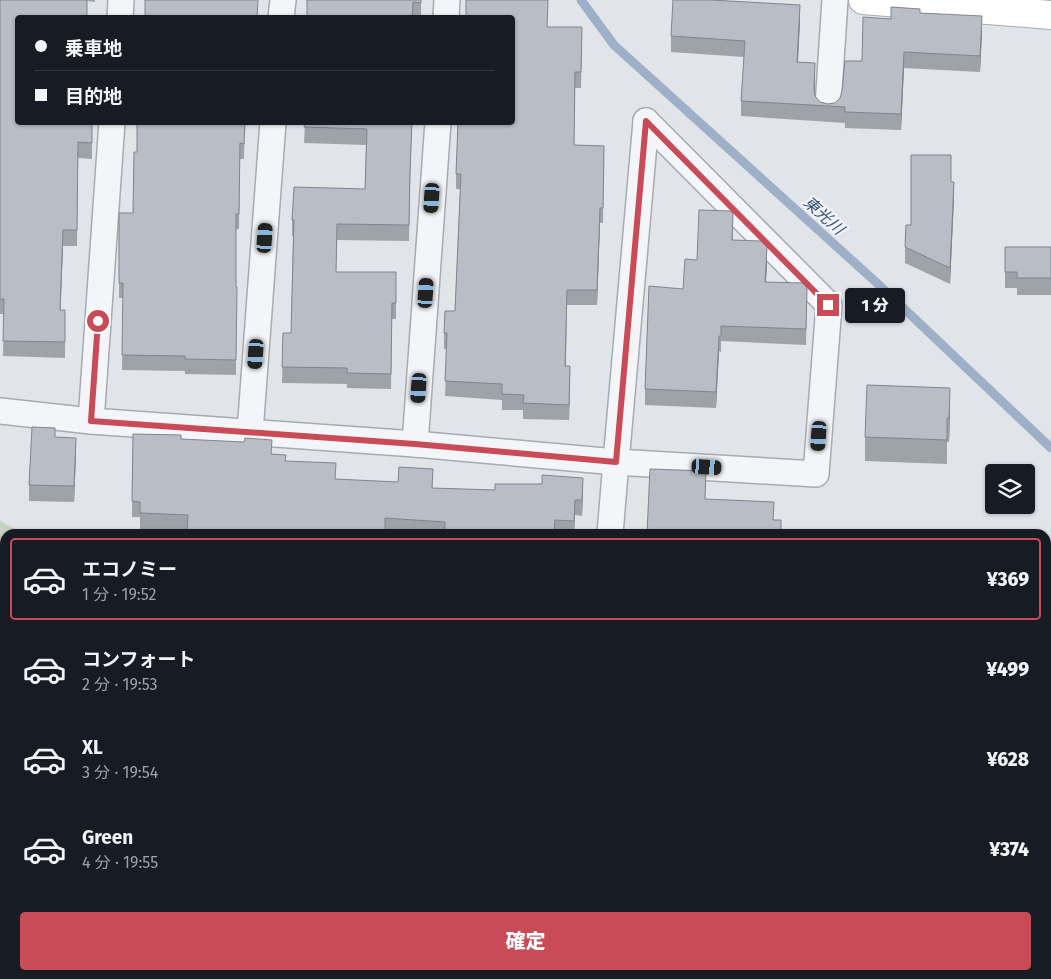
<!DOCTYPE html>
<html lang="ja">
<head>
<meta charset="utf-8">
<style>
  body { margin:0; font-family:"Fira Sans","Noto Sans JP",sans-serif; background:#20242c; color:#f1f3f6; height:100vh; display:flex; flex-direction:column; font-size:19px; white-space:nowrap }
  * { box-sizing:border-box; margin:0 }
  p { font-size:16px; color:#9ea1a6 }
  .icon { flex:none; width:28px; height:28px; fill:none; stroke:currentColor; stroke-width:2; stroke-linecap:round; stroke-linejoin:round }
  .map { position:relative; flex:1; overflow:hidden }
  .sheet { position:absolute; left:0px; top:529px; width:1051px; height:451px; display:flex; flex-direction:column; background:#171b24; border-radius:15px 15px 0 0; box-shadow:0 1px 4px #0004 }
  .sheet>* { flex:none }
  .banner { position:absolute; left:15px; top:15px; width:500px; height:110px; border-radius:5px; box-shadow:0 1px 4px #0004; display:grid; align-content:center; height:110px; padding:0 20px; background:#171b24 }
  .tools { position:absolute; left:985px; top:464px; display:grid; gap:10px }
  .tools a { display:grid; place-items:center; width:50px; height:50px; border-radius:5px; background:#171b24; box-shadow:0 1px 4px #0004; font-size:25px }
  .end { position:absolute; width:22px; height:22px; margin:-11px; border:6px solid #c94b58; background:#fff; box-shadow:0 0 0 2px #fff }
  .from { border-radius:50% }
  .bubble { position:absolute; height:35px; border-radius:5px; background:#171b24; box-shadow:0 1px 4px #0004; font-size:16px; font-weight:800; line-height:35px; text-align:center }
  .car { position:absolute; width:15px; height:30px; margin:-15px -8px; border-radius:6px; box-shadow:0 0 4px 1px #0007; background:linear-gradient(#222 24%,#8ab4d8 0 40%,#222 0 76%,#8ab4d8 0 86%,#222 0) }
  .banner b { display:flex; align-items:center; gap:18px; height:48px; font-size:19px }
  .banner b+b { border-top:1px solid #363941 }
  .banner i { width:12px; height:12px; background:#f1f3f6 }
  ul { padding:9px 0 0; list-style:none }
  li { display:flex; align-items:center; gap:15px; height:82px; margin:0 10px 8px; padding:0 10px; border:2px solid transparent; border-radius:5px }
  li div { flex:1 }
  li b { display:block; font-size:19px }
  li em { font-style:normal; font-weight:800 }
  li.on { border-color:#c94b58 }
  li>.icon { width:45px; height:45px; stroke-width:1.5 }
  .action { display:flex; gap:10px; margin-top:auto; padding:10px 20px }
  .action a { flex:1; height:58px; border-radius:5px; background:#c94b58; color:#fff; font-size:20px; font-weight:800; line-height:58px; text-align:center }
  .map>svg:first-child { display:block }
  .green { fill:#c6d3c2 }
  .water { fill:#9db0c8 }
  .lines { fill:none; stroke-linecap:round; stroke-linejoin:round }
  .stream { stroke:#9db0c8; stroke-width:9 }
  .street-casing { stroke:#a6abb3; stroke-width:28 }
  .secondary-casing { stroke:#a6abb3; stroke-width:30 }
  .street { stroke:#f4f5f8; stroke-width:25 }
  .secondary { stroke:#fff; stroke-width:28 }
  .wall { fill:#9ea3aa }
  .shaded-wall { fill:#81848b }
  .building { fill:#b8bdc6; stroke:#81848b }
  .route { stroke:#c94b58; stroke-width:6 }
  .labels { text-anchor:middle; stroke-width:4.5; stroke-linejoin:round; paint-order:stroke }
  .water-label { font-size:16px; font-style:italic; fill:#354e73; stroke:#f0f3f7 }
</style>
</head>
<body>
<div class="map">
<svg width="1051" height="979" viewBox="0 0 1051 979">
  <rect width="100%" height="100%" fill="#e1e4e9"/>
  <g class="green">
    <polygon points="0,521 25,534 5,534 5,920 0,917"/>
    <polygon points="113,975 782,975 788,979 115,979"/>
  </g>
  <polygon class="water" points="0,917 5,920 5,975 113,975 115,979 0,979"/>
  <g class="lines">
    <polyline class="stream" points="581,0 614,45 878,284 1051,448"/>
    <g class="street-casing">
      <g id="street">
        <polyline points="120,18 121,0"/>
        <polyline points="281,18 283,0"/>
        <polyline points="446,18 447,0"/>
        <polyline points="828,106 835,0"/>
        <polyline points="0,411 91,421 415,444 616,462 816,474 829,305 646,121"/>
        <polyline points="91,421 112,122"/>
        <polyline points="250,432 273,122"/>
        <polyline points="415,444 438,122"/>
        <polyline points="610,534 616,462 646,121"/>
        <polyline points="1046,743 1051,743"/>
        <polyline points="816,975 821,979"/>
        <polyline points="984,975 1045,979"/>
      </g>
    </g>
    <g class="secondary-casing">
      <polyline id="secondary" points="863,0 1051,15"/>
    </g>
    <use href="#street" class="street"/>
    <use href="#secondary" class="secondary"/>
  </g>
  <g class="wall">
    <polygon points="0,0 95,0 95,2 87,1 18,18 92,122 92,159 78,158 77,246 63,246 60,310 65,310 65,358 3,356 4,314 0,314"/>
    <polygon points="421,0 421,18 307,18"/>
    <polygon points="920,13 982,32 980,72 904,68 901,130 845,128 845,123 741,116 741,101 744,57 671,52 671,36 800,21 798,62 815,79 815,96 820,102 828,104 835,103 840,98 862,61 891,19"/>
    <polygon points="547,27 582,27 581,88 575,88 574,145 604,146 603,223 600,223 597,305 567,305 566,366 570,381 569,420 523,419 523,410 502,410 502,400 445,396 447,349 444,349 444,333 455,311 460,189 456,189 456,174"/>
    <polygon points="137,122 245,122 244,159 240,159 239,229 236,229 236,375 185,374 185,371 122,370 123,298 119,298 119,213 133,213 137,152"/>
    <polygon points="305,122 412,122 410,187 409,241 337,240 336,272 396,272 396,319 392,319 391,389 347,388 347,384 282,383 283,333 291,333 293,236 292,236 292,220 365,189 366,145 304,143"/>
    <polygon points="951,182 954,198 950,284 905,263 905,247 911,225"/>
    <polygon points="733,229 733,240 767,263 766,282 807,288 806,345 721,341 721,352 719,351 716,408 645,405 645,389 683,289 697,260"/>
    <polygon points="1005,247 1051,247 1051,295 1017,295 1017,288 1005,288"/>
    <polygon points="950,412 949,442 947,442 947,464 865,461 865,437"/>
    <polygon points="133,434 181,439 272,454 286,461 336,479 433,488 583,493 582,516 575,515 574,534 187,534 187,531 140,529 140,517 132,517"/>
    <polygon points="55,437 76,454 74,502 29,501 29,485"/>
    <rect x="1046" y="754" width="5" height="101"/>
    <rect x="1047" y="886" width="4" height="51"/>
  </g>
  <g class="shaded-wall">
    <polygon points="800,5 800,21 797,78 797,62"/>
    <polygon points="982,16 982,32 980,72 980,56"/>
    <polygon points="904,52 904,68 901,130 901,114"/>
    <polygon points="815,63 815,79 814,105 814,89"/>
    <polygon points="954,182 954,198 950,284 950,268"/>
    <polygon points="600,208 600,223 597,305 597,290"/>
    <polygon points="63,230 63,246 60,325 60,310"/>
    <polygon points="767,247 767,263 765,298 765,282"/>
    <polygon points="719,336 719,351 716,408 716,392"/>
    <polygon points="570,366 570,381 569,420 569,405"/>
    <polygon points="950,388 950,412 949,442 949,418"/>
    <polygon points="76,438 76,454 74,502 74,486"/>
    <polygon points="583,478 583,493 582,516 582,500"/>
    <polygon points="575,500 575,515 574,534 574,521"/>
  </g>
  <g class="building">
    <polygon points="0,0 87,0 87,18 18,18 18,122 92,122 92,143 78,142 77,230 63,230 60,310 65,310 65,342 3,341 4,299 0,299"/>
    <polygon points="145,0 258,0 257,18 145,18"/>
    <polygon points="307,0 421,0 421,3 413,2 412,18 307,18"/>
    <polygon points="466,0 548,0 547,27 582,27 581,72 575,72 574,145 604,146 603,208 600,208 597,290 567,290 565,366 570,366 569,405 523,403 524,395 502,394 502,384 445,381 447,333 444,333 445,311 455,311 461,174 456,174 458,122 512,122 512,18 466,18"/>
    <polygon points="673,0 711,0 800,5 797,62 815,63 814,89 815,96 820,102 828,104 835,103 840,98 842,91 845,61 862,61 863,17 891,19 891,7 920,9 920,13 982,16 980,56 904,52 901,114 845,112 845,107 741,101 745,41 671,36"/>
    <polygon points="137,122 245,122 244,144 240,143 239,214 236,214 236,287 237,287 236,360 185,359 185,356 122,355 123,283 119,283 119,213 133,213 134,152 137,152"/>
    <polygon points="305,122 412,122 410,172 409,225 337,224 336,272 396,272 396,303 392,303 391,374 347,373 347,368 282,367 283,333 291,333 294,220 292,220 294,187 365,189 367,129 304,127"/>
    <polygon points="911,155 951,155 951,182 954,182 950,268 905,247 906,225 911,225"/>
    <polygon points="699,210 731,211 733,214 732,240 761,241 767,247 765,282 803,283 807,288 806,329 721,326 721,336 719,336 716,392 645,389 649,286 683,289 685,259 697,260"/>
    <polygon points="1005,247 1051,247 1051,278 1017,278 1017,272 1005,272"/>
    <polygon points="867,385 950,388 949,418 947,418 947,440 865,437"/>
    <polygon points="32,427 55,428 55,437 76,438 74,486 29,485"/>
    <polygon points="133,434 181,435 181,439 244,442 245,438 272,440 271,454 286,455 285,461 336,463 335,479 398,482 399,467 433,469 432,488 495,490 495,484 542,484 542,475 583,478 582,500 575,500 574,521 555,520 554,534 445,534 445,522 385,518 385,534 187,534 188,515 140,513 140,502 132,501"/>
    <polygon points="650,469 706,471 705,499 774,502 773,520 781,520 781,534 647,534"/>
    <rect x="1046" y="754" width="5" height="86"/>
    <rect x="1047" y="886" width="4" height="36"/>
    <polygon points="894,975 999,975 1027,977 1027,979 894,979"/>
  </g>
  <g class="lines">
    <polyline class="route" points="98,321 91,421 415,444 616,462 646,121 828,305"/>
  </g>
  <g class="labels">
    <g class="water-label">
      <text transform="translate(824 215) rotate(42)" y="6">東光川</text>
    </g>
  </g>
</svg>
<div class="tools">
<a><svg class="icon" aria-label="layers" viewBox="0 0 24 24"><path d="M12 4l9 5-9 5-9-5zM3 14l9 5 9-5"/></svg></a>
</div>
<i class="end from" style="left:98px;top:321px"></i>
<i class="end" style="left:828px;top:305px"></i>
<div class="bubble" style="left:845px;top:288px;width:60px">1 分</div>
<i class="car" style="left:432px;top:198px;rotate:184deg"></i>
<i class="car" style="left:265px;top:238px;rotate:4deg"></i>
<i class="car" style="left:426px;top:293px;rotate:4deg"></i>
<i class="car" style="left:256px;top:354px;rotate:184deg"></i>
<i class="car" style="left:419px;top:388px;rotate:184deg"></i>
<i class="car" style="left:819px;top:436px;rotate:184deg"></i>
<i class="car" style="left:707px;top:467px;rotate:94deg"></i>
<div class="banner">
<b><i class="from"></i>乗車地</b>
<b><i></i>目的地</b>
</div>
<section class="sheet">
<ul>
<li class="on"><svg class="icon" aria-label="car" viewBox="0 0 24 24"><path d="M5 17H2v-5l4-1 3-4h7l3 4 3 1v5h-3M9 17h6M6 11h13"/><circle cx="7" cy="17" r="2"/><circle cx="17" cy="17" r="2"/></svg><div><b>エコノミー</b><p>1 分 · 19:52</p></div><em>¥369</em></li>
<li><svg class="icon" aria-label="car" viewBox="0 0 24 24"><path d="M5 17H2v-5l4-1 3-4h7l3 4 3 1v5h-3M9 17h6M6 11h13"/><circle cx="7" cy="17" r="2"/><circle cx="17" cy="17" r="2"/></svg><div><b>コンフォート</b><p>2 分 · 19:53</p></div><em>¥499</em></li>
<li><svg class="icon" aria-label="car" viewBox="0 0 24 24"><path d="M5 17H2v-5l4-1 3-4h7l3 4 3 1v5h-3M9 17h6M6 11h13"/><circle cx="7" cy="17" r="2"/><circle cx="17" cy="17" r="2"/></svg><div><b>XL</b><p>3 分 · 19:54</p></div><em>¥628</em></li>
<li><svg class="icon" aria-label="car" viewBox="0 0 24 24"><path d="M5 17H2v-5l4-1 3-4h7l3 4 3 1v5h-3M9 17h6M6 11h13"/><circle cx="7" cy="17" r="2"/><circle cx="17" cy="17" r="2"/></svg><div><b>Green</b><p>4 分 · 19:55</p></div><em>¥374</em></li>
</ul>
<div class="action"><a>確定</a></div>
</section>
</div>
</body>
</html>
